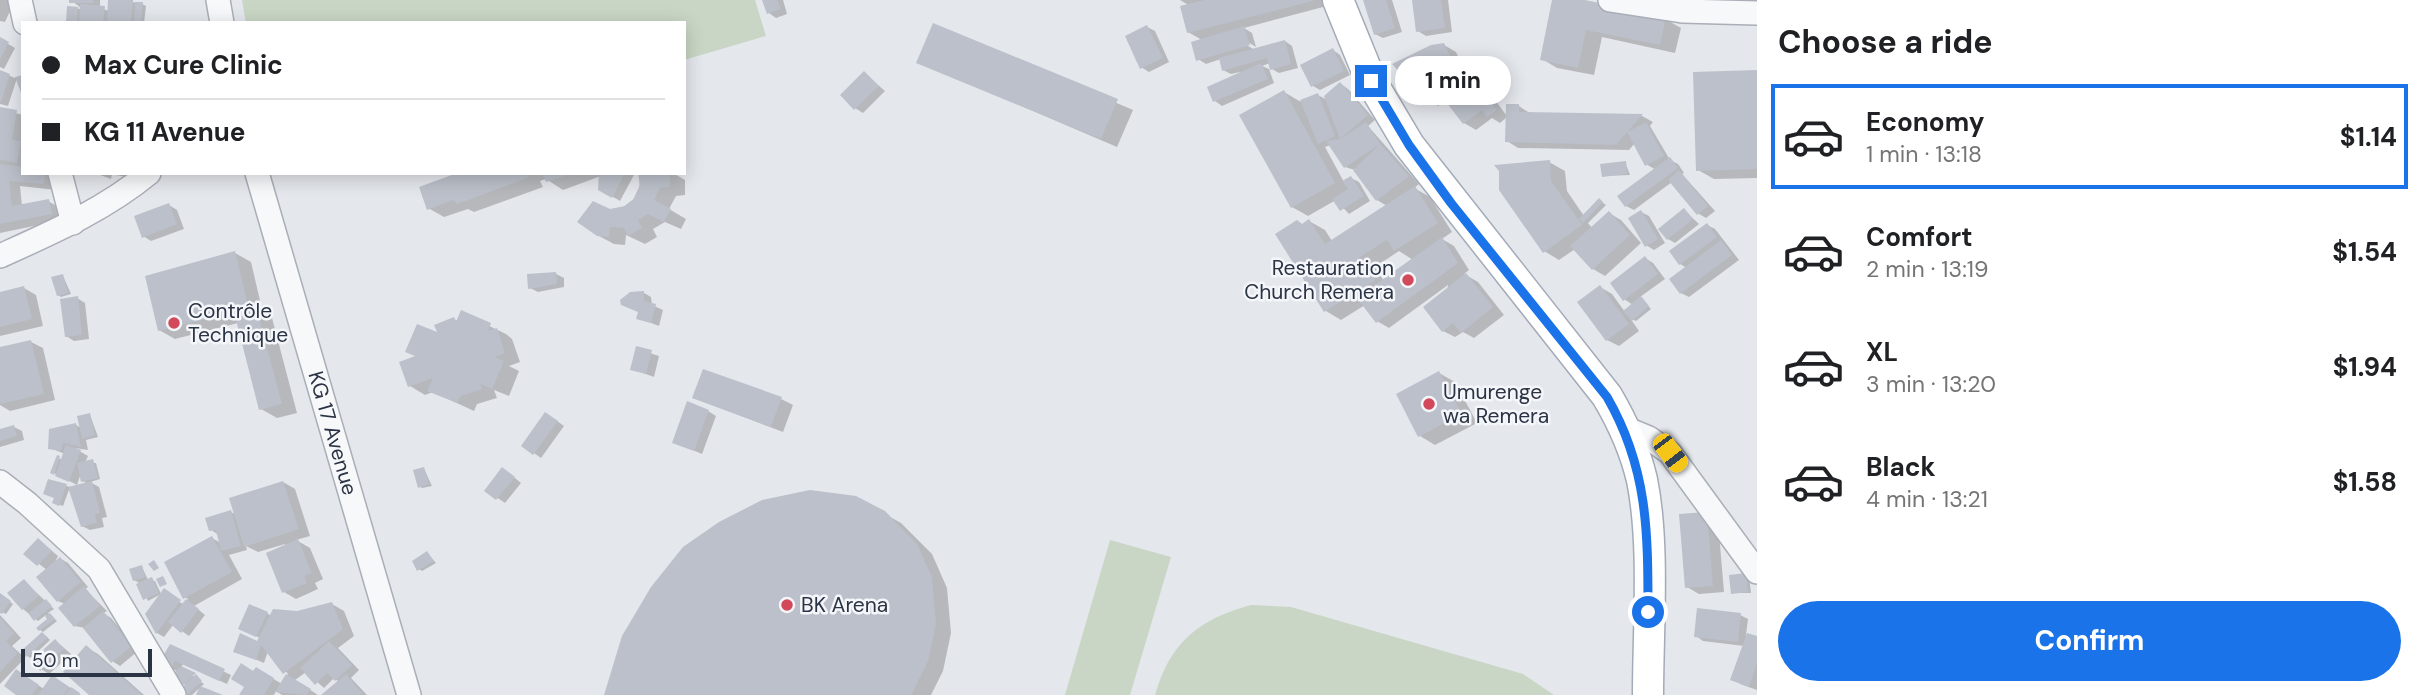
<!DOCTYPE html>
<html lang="en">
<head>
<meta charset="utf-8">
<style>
  body { margin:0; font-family:"DM Sans",sans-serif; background:#f2f2f2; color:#202124; height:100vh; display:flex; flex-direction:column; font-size:26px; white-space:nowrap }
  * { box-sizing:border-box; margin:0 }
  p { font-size:23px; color:#757577 }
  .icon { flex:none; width:38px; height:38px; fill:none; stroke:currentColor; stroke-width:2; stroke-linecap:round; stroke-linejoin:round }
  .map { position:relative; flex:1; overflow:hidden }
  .panel { display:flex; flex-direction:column; background:#fff; width:665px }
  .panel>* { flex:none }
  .banner { position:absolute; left:21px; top:21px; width:665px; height:154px; border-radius:0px; box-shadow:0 4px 18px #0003; display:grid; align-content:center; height:154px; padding:0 21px; background:#fff }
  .scale { position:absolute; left:21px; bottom:18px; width:131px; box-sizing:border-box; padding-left:7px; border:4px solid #2b3445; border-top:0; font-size:19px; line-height:24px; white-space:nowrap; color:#2b3445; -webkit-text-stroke:5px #f4f6f9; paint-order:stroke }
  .end { position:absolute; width:32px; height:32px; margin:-16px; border:9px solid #1a73e8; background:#fff; box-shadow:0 0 0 4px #fff }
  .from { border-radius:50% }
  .bubble { position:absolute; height:49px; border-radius:24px; background:#fff; box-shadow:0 4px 18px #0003; font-size:23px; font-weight:700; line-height:49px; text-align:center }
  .car { position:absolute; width:21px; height:42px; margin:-21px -10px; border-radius:9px; box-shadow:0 0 5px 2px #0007; background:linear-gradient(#f5c518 24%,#345 0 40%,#f5c518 0 76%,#345 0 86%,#f5c518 0) }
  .banner b { display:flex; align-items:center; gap:24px; height:66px; font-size:26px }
  .banner b+b { border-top:2px solid #e0e0e0 }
  .banner i { width:18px; height:18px; background:#202124 }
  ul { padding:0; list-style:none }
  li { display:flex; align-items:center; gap:21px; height:105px; margin:0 14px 10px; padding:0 7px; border:4px solid transparent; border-radius:0px }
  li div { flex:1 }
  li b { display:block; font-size:26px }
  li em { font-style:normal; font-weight:700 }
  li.active { border-color:#1a73e8 }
  li>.icon { width:63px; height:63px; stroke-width:1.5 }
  h2 { padding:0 21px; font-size:32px; line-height:84px }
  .action { display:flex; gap:14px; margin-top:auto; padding:14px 21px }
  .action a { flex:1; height:80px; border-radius:42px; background:#1a73e8; color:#fff; font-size:28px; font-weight:700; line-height:80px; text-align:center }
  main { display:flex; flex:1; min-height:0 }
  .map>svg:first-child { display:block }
  .green { fill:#c9d6c5 }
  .shadow { fill:#0003; fill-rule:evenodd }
  .building { fill:#bbc0ca }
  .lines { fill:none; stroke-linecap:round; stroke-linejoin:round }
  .minor-casing { stroke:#a9aeb7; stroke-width:26 }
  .major-casing { stroke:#a3abb8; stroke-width:33 }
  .minor { stroke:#f7f8fa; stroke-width:23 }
  .major { stroke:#fff; stroke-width:30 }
  .route { stroke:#1a73e8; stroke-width:9 }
  .poi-dot { fill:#d1495b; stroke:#f4f6f9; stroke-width:2.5 }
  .labels { text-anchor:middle; stroke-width:5; stroke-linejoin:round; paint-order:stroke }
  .poi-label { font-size:21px; fill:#2b3445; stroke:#f4f6f9; text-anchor:start }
  .street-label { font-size:21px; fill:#2b3445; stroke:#f4f6f9 }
</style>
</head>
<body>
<main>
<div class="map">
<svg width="1757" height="695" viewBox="0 0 1757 695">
  <rect width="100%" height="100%" fill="#e4e7ec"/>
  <g class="green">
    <polygon points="242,0 755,0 766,36 684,60 684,23 246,23"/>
    <polygon points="1110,540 1171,557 1130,695 1065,695"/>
    <path d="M 1251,605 L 1291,607 L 1523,674 L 1554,695 L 1155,695 C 1170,642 1199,619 1251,605 Z"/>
  </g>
  <g class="shadow">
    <polygon points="0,0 15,0 5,22 0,21"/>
    <polygon points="71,0 100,0 100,8 109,11 132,2 142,4 146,6 144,23 71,23 67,21 68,8 82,9"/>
    <polygon points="764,0 783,0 787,14 776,18 769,13"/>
    <polygon points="1180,0 1326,0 1327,6 1244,28 1252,33 1256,47 1243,39 1241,42 1255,50 1285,41 1292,46 1298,68 1279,73 1272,69 1270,63 1262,66 1269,69 1274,83 1222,106 1215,101 1240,72 1231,74 1223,70 1221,59 1206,64 1198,59 1202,40 1188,32 1190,6"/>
    <polygon points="1367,0 1392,0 1402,32 1383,38 1375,34"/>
    <polygon points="1413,0 1448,0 1452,32 1426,36 1418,31"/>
    <polygon points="1554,0 1577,0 1665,19 1681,28 1675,53 1602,37 1594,75 1557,68 1542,59"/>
    <polygon points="934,25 1133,110 1117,147 918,62"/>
    <polygon points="1147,27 1155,31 1169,62 1149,72 1141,67"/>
    <polygon points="0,39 15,48 4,69 0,67"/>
    <polygon points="1444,45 1456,52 1468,77 1466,80 1477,92 1480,89 1492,96 1507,116 1519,106 1531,114 1642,116 1653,122 1650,126 1670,160 1678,164 1684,173 1682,174 1715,211 1706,218 1699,214 1672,182 1634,210 1626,206 1656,170 1646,164 1635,143 1629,150 1518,148 1507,141 1507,117 1500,123 1492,118 1476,130 1464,123 1446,99 1438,106 1427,99"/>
    <polygon points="1333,50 1340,55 1350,75 1320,90 1313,86"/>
    <polygon points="1757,71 1757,178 1714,179 1698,170"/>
    <polygon points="0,72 15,78 23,76 23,97 17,78 8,106 0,104"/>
    <polygon points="864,73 885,91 863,113 855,108"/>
    <path d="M 1341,84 L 1348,89 L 1375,120 L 1368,126 L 1419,184 L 1414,188 L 1430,197 L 1452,232 L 1442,239 L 1454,246 L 1469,270 L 1464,274 L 1478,282 L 1504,315 L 1474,338 L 1463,332 L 1455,337 L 1443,331 L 1448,285 L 1389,328 L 1377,321 L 1365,305 L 1341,320 L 1326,311 L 1303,225 L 1309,221 L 1325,230 L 1332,241 L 1387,206 L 1377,200 L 1355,170 L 1345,167 L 1331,145 L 1325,147 L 1344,182 L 1351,178 L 1359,182 L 1370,201 L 1349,214 L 1336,200 L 1308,216 L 1292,207 L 1284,92 L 1301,102 L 1318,95 L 1327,100 ZM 1399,251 L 1413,260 L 1384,281 L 1375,267 Z"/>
    <polygon points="0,109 23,115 23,173 50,173 56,190 20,186 22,206 48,201 60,208 63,220 0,233"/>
    <polygon points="1549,162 1565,171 1567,191 1584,216 1602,202 1606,205 1588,223 1592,228 1609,213 1621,220 1641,243 1605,276 1593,269 1575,249 1559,260 1544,251 1501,170"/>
    <polygon points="1625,162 1630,175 1603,176"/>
    <polygon points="95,173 133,173 125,177 112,174 111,179"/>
    <polygon points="456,173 635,173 620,201 600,189 601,176 563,190 546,179 540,181 543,187 474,212 468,209 444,217 428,208 458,175"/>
    <polygon points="640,173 673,173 685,180 685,195 676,196 669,209 686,219 681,229 665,222 653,229 657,237 645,244 626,235 625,245 614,244 597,235 610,211 618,211 639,195"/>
    <polygon points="169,205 177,210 184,229 151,241 143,236"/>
    <polygon points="1684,210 1699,224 1675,243 1668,239"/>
    <polygon points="1641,212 1649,216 1665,243 1654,250 1646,245"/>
    <polygon points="1707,225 1715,229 1739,260 1689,297 1681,293 1687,268 1680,264"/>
    <polygon points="235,253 251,262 262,309 271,314 297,413 277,418 261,409 238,323 175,339 159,330"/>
    <polygon points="1645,258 1653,263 1665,279 1640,297 1651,309 1636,321 1630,318 1639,331 1619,346 1607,340 1600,287 1612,294 1625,312 1633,305 1624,299"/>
    <polygon points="556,274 564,278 564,287 538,292 530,288"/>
    <polygon points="63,276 71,294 61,297 58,295"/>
    <polygon points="24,288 36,295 43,326 0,336 0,294"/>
    <polygon points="644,293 651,297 652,305 663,310 659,326 638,318"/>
    <polygon points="77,298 85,303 89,339 74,341 66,336"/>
    <polygon points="462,313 506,334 512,339 520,362 509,366 519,371 509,396 494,390 497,398 477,404 474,411 433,392 425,395 410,386 418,357 454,319 458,321"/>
    <polygon points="31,342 43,348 55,400 10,411 0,405 0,349"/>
    <polygon points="637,349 659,356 654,377 632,369"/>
    <polygon points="1439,373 1455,382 1477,423 1435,445 1420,436"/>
    <polygon points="694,398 781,399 793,405 783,432"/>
    <polygon points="708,411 716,416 702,454 674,442"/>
    <polygon points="90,415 98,437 86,440 88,450 74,448 88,456 85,463 96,463 100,479 90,482 99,487 107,517 102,518 104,527 90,530 82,526 88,484 83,481 81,473 77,485 52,472 58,458 63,460 65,454 50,448 76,425 81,428"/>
    <polygon points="553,418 564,426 541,458 534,453"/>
    <polygon points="14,427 22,431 24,440 0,447 0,431"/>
    <polygon points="424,469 432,486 422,488 419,486"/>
    <polygon points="510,474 521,483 505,503 486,490"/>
    <polygon points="49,481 70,487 63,506 57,504"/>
    <polygon points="283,482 295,489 310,536 296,540 310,548 323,579 315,583 318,589 296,599 284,592 285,544 258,552 246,546 247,550 229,555 242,579 194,606 205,615 189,636 173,625 164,637 157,633 147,615 172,598 185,605 188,599 185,597 212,538 221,543 219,535 211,530 231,512 236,515"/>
    <polygon points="856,498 901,523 932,554 947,588 951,633 943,671 931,695 606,695"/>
    <polygon points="1681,516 1718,521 1724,592 1699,594 1687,587"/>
    <polygon points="39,540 58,556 54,564 61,559 68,563 88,587 85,589 107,611 103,613 111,618 138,651 120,666 112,661 85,628 75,626 65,604 58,601 47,570 26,554"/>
    <polygon points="427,553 436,563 422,571 419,569"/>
    <polygon points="142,567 148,580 155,581 161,594 148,601 141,584 134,580"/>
    <polygon points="1745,575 1749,577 1751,593 1732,593"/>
    <polygon points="24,581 54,609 48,613 57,621 43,632 40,630 49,620 46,615 38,621 23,609"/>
    <polygon points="0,595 13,604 6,614 0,611"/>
    <polygon points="332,604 344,611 354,636 338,648 359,670 351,678 367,695 324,695 339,682 334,678 324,688 306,672 295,680 318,695 282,695 276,691 274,695 241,695 257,669 282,684 288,674 268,651 264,663 235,651 256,642 265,647 260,638 248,632 267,613 271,616 297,613"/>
    <polygon points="0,615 21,638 12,646 25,658 0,684"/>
    <polygon points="1740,615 1748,619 1746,635 1757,638 1757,690 1740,684 1744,646 1703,641 1696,636"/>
    <polygon points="46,636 50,640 31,658 27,656"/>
    <polygon points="56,641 71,654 49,674 41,669"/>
    <polygon points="171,646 231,675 227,684 183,664 181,668 204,684 192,695 184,695 186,686 176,674 178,672 162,662"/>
    <polygon points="87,648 98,654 144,695 91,695"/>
    <polygon points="24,676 44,689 60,681 81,695 19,695"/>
  </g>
  <g class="building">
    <rect x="69" y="0" width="24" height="3"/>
    <polygon points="108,0 133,0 131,23 107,23"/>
    <polygon points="762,0 777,0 781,9 767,14"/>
    <polygon points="1205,0 1313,0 1313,1 1187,33 1180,6"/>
    <polygon points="1363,0 1386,0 1395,28 1374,35"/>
    <polygon points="1412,0 1441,0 1445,28 1416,32"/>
    <polygon points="1552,0 1585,0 1666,17 1660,45 1586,30 1578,68 1540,60"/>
    <polygon points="135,2 143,2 141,23 134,23"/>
    <polygon points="80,4 105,6 103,23 79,22"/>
    <polygon points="67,6 78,7 77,23 66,22"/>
    <polygon points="933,23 1118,99 1101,139 916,63"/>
    <polygon points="1147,25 1163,58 1140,69 1125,36"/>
    <polygon points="1244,26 1250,45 1196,61 1191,42"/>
    <polygon points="0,37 9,42 0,59"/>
    <polygon points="1285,40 1291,64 1270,70 1267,58 1222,71 1219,58"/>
    <polygon points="1444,43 1457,70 1439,88 1458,74 1472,93 1480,87 1497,110 1487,117 1482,110 1463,124 1437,90 1426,100 1392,64 1431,45"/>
    <polygon points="1333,48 1344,71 1311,87 1300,65"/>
    <polygon points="1261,63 1268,79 1213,102 1207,87"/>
    <polygon points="0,70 10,74 1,102 0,102"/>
    <polygon points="1757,70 1757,169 1696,171 1693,72"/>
    <polygon points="864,71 879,86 854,110 840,95"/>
    <polygon points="23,75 23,98 15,77"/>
    <polygon points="1340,82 1368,115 1340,139 1324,96"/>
    <polygon points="1284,90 1335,183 1291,208 1239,115"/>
    <polygon points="1318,93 1335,136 1318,144 1300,100"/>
    <polygon points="1506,104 1519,104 1519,112 1643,114 1616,145 1505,142"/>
    <polygon points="0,107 17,110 12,140 21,141 17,163 0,160"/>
    <polygon points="1366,122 1380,144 1409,176 1376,201 1353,170 1380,144 1344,168 1326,141 1340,139"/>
    <polygon points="1646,122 1664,156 1645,166 1627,132"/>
    <polygon points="1670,157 1678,168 1625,207 1617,196"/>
    <polygon points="1550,160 1551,181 1582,225 1543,253 1499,190 1499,171 1494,165"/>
    <polygon points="1626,161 1627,174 1602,177 1600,164"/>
    <polygon points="0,164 23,167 23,173 45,173 44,184 9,181 12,206 49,199 52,214 0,224"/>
    <polygon points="1679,170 1708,206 1697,215 1668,180"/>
    <polygon points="457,173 526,173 528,178 457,204 453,200 427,210 419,187"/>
    <polygon points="542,173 570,173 570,174 546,182"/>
    <polygon points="599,173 625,173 612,198 598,190"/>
    <polygon points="638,173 670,173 670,187 660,188 654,200 671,209 664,222 648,214 638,220 642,228 628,236 624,228 610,227 609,237 597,236 577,222 593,201 610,209 625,206 633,200 640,185"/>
    <polygon points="1351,176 1364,196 1340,211 1332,199 1348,189 1342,181"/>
    <polygon points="1415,186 1438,223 1394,251 1387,240 1360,257 1375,280 1324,312 1275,234 1297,220 1302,224 1309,219 1325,244"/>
    <polygon points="1599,198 1603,202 1583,223 1579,219"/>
    <polygon points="169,203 177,224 142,238 134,216"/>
    <polygon points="1684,208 1693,219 1667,240 1658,229"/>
    <polygon points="1641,210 1658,239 1645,247 1628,218"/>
    <polygon points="1609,211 1630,235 1592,270 1570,246"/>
    <polygon points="1707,223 1717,237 1679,265 1669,251"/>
    <polygon points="1442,237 1458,263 1376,323 1357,298"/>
    <polygon points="1721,240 1732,255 1680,294 1669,279"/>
    <polygon points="235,251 248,305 255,303 282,404 259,410 234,312 158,331 145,276"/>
    <polygon points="1645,256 1658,274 1623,301 1610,283"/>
    <polygon points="556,272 557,284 528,289 527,274"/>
    <polygon points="1466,273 1493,307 1461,333 1453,323 1442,332 1423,307"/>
    <polygon points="63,274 68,293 57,296 51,277"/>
    <polygon points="1600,285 1629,324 1606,341 1577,302"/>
    <polygon points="24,286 32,319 0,327 0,292"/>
    <polygon points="644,291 644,301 656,304 651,323 636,319 638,312 621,305 620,300 630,292"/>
    <polygon points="78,296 82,335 65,337 60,299"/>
    <polygon points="1641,296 1649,306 1632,321 1623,311"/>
    <polygon points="461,310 491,323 488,331 497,328 505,353 495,357 504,361 492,389 480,384 482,389 461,396 457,403 427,391 433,378 408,387 399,362 415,356 405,352 417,324 437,332 434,325 454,317 456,322"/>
    <polygon points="31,340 44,394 0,404 0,347"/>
    <polygon points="636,346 652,350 646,374 630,370"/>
    <polygon points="703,369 782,397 771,427 692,398"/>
    <polygon points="1439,371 1462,414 1418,437 1396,394"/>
    <polygon points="687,401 709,410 694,451 672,443"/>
    <polygon points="545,412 558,421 533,455 521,446"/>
    <polygon points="90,413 95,435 82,439 77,416"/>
    <polygon points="76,423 81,447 63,443 61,451 48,449 49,429"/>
    <polygon points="14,425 17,436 0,441 0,429"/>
    <polygon points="66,445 81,450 69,482 55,476"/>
    <polygon points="57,455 60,456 54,475 50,473"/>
    <polygon points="93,459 98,478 81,482 77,463"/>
    <polygon points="424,467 429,484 418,488 413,470"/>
    <polygon points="502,467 515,477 496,500 484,491"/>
    <polygon points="48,479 67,484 59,506 52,503 54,498 43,494"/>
    <polygon points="92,481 100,513 95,514 97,523 81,527 68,487"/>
    <polygon points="283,481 299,529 244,547 229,498"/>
    <polygon points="810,490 856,496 885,511 917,544 932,577 936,624 928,661 911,695 604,695 622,636 651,587 683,547 719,522 762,500"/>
    <polygon points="231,510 241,546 221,551 216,530 209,531 205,518"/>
    <polygon points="1707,512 1713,586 1685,588 1679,514"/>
    <polygon points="212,536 232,572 183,599 164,562"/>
    <polygon points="38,538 52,551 37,566 23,554"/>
    <polygon points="298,539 312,573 304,576 307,583 282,593 266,553"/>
    <polygon points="427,551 434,561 417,571 412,561"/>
    <polygon points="60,557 81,582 57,602 36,577"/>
    <polygon points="154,560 159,568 154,571 148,564"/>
    <polygon points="142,565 145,577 133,581 129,569"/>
    <polygon points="1746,573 1748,592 1731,594 1729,575"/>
    <polygon points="163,576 167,584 160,587 156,579"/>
    <polygon points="152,577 159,593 143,600 136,584"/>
    <polygon points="24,579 39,596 22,610 7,593"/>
    <polygon points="84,586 100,606 74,627 58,608"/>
    <polygon points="164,588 181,600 156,634 145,614"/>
    <polygon points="0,593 11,601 2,614 0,613"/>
    <polygon points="46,599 52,606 34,621 28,613"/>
    <polygon points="186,599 199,609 181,633 168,622"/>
    <polygon points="332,602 343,629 283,674 261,645 256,660 233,652 240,633 257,641 273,609 297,611"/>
    <polygon points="249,604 268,612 256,637 238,629"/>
    <polygon points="1697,608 1741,613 1738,642 1694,637"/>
    <polygon points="103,611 132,646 111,663 83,628"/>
    <polygon points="50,613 55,619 39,631 36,628 47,619 45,616"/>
    <polygon points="0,617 14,633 6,641 18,653 0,672"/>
    <polygon points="42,632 48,638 26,657 21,651"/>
    <polygon points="1747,633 1757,636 1757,663 1749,687 1730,680"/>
    <polygon points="55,639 64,649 40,671 31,661"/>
    <polygon points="329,641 352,665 335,681 327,673 315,685 300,668"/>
    <polygon points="170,644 225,669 219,681 175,661 170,670 159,663"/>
    <polygon points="86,645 142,695 89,695 63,672"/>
    <polygon points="241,663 253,671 256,667 274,678 264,695 239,695 244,687 231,679"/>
    <polygon points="181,666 196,673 183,685 173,674"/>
    <polygon points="16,669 39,685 32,695 16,695 4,686"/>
    <polygon points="196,674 202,681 187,695 181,695 178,691"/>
    <polygon points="286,674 311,689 307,695 275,692"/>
    <polygon points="346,674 362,693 359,695 321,695"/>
    <polygon points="52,675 69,687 64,695 38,695"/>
    <polygon points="200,686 223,695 196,695"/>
    <polygon points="71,687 80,693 78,695 65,695"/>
  </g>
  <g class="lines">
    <g class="minor-casing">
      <g id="minor">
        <polyline points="20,0 25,23"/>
        <polyline points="218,0 222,23"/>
        <polyline points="1610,0 1682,11 1757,13"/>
        <polyline points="60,173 73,223"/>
        <path id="s1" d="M 257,173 L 409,695"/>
        <path d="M 0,256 C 53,232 104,210 149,173"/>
        <polyline points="1625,428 1649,438 1670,453 1757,572"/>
        <polyline points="0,482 27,503 99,569 174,695"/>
      </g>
    </g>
    <g class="major-casing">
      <path id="major" d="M 1338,0 L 1371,81 L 1409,145 L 1607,396 C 1623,423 1635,450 1642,480 C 1655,544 1648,629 1648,695"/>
    </g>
    <use href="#minor" class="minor"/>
    <use href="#major" class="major"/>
  </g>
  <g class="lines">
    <path class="route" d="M 1371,81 L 1409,145 L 1451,203 L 1607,397 C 1648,468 1648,532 1648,612"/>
  </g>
  <g class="poi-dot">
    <circle cx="1408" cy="280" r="7"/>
    <circle cx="174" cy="323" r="7"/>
    <circle cx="1429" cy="404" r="7"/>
    <circle cx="787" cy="605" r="7"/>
  </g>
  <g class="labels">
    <g class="poi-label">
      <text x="1394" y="275" text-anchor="end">Restauration<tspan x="1394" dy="24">Church Remera</tspan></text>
      <text x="188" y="318">Contrôle<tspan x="188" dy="24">Technique</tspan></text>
      <text x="1443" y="399">Umurenge<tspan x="1443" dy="24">wa Remera</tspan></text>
      <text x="801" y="612">BK Arena</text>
    </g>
    <g class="street-label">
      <text dy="7" stroke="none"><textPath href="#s1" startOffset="271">KG 17 Avenue</textPath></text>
    </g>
  </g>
</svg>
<div class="scale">50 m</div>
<i class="end from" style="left:1648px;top:612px"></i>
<i class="end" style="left:1371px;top:81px"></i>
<div class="bubble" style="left:1395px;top:56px;width:116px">1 min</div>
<i class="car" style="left:1670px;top:453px;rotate:143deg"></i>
<div class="banner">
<b><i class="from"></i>Max Cure Clinic</b>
<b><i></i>KG 11 Avenue</b>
</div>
</div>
<section class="panel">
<h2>Choose a ride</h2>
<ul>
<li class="active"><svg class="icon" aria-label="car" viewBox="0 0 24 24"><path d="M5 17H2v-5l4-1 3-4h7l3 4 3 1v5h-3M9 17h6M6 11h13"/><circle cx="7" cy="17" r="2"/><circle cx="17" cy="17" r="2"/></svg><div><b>Economy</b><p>1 min · 13:18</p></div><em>$1.14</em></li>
<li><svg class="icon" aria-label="car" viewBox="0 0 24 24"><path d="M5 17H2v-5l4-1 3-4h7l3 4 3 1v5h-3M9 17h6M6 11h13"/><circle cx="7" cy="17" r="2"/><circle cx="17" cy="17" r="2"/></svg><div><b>Comfort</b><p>2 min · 13:19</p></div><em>$1.54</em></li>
<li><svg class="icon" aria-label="car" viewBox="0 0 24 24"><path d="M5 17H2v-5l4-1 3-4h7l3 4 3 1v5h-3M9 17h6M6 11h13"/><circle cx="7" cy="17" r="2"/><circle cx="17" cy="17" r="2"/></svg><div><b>XL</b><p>3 min · 13:20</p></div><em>$1.94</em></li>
<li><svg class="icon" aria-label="car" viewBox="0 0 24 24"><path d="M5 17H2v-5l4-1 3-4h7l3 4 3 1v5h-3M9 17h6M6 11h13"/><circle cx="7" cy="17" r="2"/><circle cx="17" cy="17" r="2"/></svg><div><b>Black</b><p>4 min · 13:21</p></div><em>$1.58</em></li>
</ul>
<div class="action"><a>Confirm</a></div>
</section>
</main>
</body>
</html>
